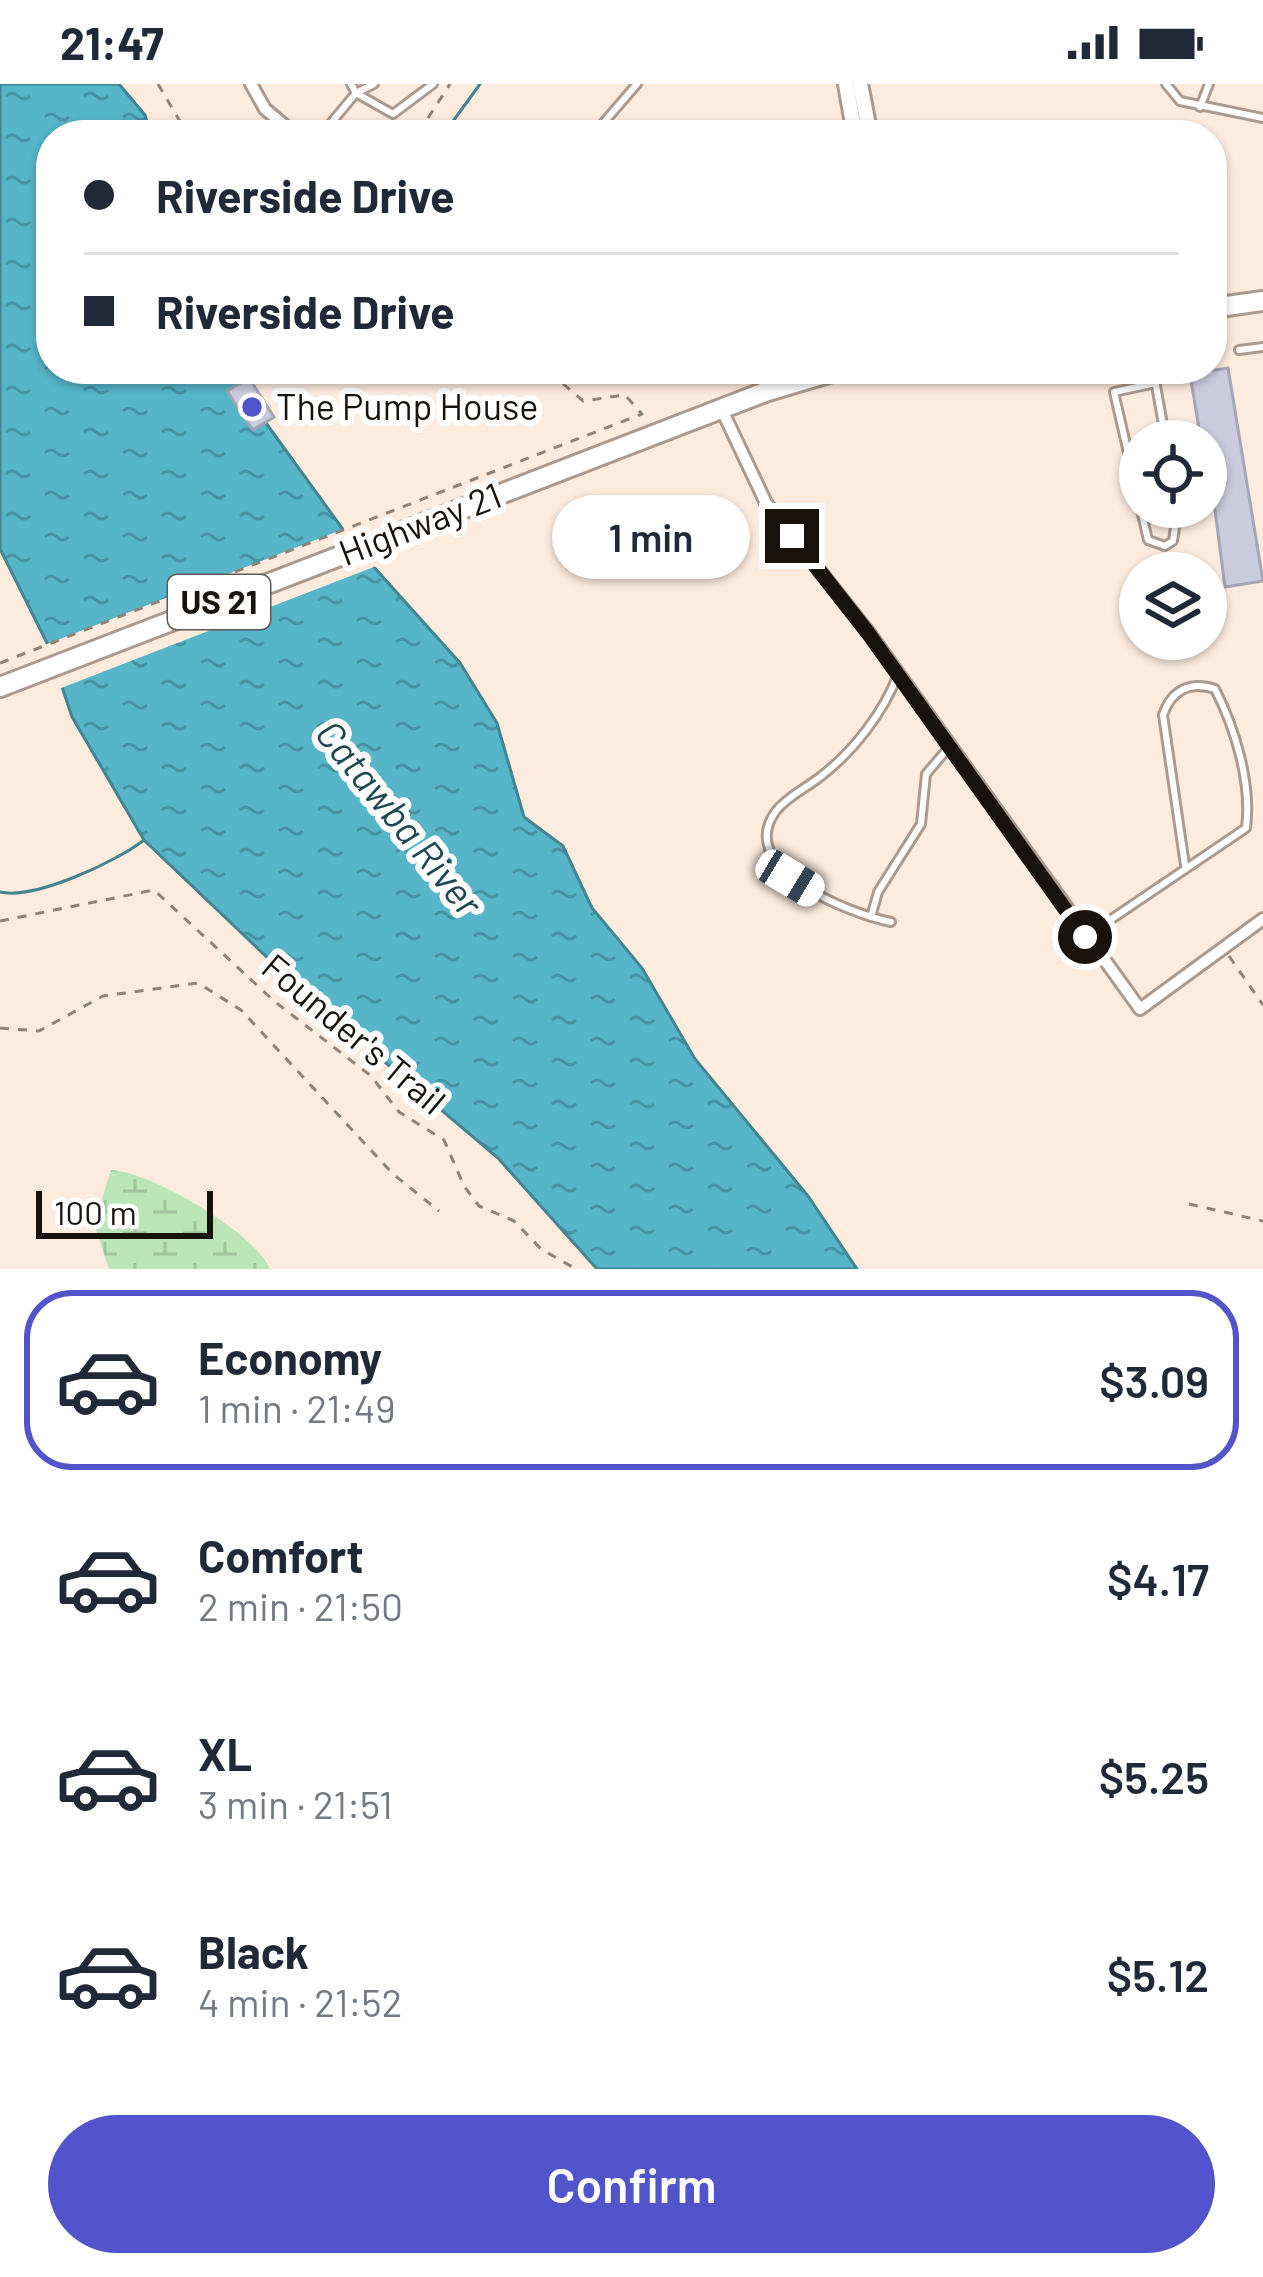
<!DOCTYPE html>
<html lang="en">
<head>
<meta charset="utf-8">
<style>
  body { margin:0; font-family:Barlow,sans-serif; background:#f2f2f3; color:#1f2937; height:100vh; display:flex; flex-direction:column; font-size:45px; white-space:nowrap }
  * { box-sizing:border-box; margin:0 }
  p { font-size:39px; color:#747a83 }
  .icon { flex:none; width:66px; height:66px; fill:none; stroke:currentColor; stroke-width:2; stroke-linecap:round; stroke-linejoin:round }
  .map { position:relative; height:1185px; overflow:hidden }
  .drawer { display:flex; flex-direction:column; background:#fff; flex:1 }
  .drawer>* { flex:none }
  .banner { position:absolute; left:36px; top:36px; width:1191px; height:264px; border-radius:48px; box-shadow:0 3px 9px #0004; display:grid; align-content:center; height:264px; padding:0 48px; background:#fff }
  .tools { position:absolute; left:1119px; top:336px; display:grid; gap:24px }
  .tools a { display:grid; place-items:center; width:108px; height:108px; border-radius:50%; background:#fff; box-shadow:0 3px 9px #0004; font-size:60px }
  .scale { position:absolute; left:36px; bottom:30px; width:177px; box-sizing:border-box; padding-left:12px; border:6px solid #18120d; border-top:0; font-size:33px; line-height:42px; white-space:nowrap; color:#18120d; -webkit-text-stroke:9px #fff; paint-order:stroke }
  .end { position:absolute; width:54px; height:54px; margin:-27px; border:15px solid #18120d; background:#fff; box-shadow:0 0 0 6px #fff }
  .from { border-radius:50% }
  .bubble { position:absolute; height:84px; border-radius:42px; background:#fff; box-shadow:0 3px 9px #0004; font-size:39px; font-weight:600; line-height:84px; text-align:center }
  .car { position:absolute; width:36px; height:72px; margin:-36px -18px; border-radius:15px; box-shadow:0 0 9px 3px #0007; background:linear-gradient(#fff 24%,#345 0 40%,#fff 0 76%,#345 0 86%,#fff 0) }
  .banner b { display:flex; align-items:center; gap:42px; height:114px; font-size:45px }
  .banner b+b { border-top:3px solid #e0e1e3 }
  .banner i { width:30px; height:30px; background:#1f2937 }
  ul { padding:21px 0 0; list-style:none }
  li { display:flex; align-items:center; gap:36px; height:180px; margin:0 24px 18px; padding:0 24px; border:6px solid transparent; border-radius:48px }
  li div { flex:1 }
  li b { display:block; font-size:45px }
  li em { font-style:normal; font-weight:600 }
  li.on { border-color:#5254cb }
  li>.icon { width:108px; height:108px; stroke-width:1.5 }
  .button { display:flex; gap:24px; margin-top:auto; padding:24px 48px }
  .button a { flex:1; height:138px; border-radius:72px; background:#5254cb; color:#fff; font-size:48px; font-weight:600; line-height:138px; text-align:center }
  .status { display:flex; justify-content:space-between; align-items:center; height:84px; padding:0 60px; background:#fff; direction:ltr }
  .status svg { height:33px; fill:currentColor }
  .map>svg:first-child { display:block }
  .wetland { fill:url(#wetland-marsh) }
  .water { fill:url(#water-ripples); stroke:#438491; stroke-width:3 }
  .pier { fill:#fdebde }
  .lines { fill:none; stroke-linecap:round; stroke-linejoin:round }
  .stream { stroke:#438491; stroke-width:3 }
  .building { fill:#cbcbde; stroke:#a4a5b7; stroke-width:3 }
  .service-casing { stroke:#ab9a8d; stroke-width:12 }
  .minor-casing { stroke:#ab9a8d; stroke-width:16 }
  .tertiary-casing { stroke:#ab9a8d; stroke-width:20 }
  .primary-casing { stroke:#ab9a8d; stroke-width:24 }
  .path { stroke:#8e8279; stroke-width:3; stroke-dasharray:9 9; stroke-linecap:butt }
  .service { stroke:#fff; stroke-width:6 }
  .minor { stroke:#fff; stroke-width:10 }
  .tertiary { stroke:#fff; stroke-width:14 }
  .primary { stroke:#fff; stroke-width:18 }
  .route { stroke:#18120d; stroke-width:15 }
  .poi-dot { fill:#5254cb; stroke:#fff; stroke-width:4.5 }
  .labels { text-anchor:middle; stroke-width:12; stroke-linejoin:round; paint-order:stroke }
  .shield { fill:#fff; stroke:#5d5956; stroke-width:3 }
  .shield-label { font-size:33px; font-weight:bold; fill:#18120d }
  .poi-label { font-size:36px; fill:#18120d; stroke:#fff; text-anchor:start }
  .street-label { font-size:36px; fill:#18120d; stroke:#fff }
  .water-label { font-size:39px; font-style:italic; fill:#1d4852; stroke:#fff }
</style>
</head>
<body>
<div class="status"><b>21:47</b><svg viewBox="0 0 49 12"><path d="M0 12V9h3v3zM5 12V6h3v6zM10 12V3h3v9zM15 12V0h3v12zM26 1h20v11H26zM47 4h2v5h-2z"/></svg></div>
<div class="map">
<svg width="1263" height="1185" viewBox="0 0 1263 1185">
  <defs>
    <pattern id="wetland-marsh" width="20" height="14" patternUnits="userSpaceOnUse" patternTransform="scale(3)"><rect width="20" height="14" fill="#bae5b7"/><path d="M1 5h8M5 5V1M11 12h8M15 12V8" fill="none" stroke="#9fc39c"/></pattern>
    <pattern id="water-ripples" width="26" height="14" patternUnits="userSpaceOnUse" patternTransform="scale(3)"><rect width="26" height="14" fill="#56b5c9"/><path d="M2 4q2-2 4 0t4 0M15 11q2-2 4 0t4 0" fill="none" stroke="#4692a2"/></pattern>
  </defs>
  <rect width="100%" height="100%" fill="#fdebde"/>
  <path class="wetland" d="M 111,1086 C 151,1088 254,1148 270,1185 L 109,1185 L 94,1140 Z"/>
  <polygon class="water" points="0,0 119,0 145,31 151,50 51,51 51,285 227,285 355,462 460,579 497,639 524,733 563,762 592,824 642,884 695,975 808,1112 857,1185 597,1185 498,1074 314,918 144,756 72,633 48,561 0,465"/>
  <polygon class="pier" points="349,443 379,481 56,606 42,562"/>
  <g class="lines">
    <g class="stream">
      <polyline points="443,51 480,0"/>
      <path d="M 0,808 C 34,816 116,778 144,756"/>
    </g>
  </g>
  <g class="building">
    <polygon points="1228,284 1263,497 1225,503 1206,357 1201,357 1190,290"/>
    <polygon points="249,294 274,333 253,346 227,307"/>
  </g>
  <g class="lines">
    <g class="service-casing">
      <g id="service">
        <polyline points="351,0 356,9 393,30 433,0"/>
        <polyline points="1166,0 1180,17 1263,34"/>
        <polyline points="1200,23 1209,0"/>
        <polyline points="321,51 356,9 374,0"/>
        <polyline points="593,51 637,0"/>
        <polyline points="1212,253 1212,267"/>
        <polyline points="1239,266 1263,263"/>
        <polyline points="1153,285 1166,357"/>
        <polyline points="1156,299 1114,308 1148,456 1165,462 1173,457 1178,423"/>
        <polyline points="871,833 878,808 921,740 926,690 950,662"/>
        <path d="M 891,838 C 851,830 733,785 776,727 C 788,712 805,705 820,693 C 853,668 884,628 898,590"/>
        <path d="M 1085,853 L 1246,744 C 1252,700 1235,644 1215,605 C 1191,597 1172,605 1163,631 L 1185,781"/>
      </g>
    </g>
    <g class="minor-casing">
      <g id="minor">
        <polyline points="251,0 265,25 296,51"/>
        <polyline points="721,324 766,419 869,549 1140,925 1263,835"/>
      </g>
    </g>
    <g class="tertiary-casing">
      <g id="tertiary">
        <polyline points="846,0 855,51"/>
        <polyline points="860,0 870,51"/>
      </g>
    </g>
    <g class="primary-casing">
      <g id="primary">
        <polyline points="1212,224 1263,217"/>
        <polyline points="0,603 765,308 842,285"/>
      </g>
    </g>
    <g class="path">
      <polyline points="158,0 188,51"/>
      <polyline points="428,34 450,0"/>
      <polyline points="340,51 355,41 373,51"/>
      <polyline points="398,51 426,36 443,51"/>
      <polyline points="0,579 642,330 625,311 583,317 546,285"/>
      <polyline points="0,837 154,806 274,917 371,992 399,1028 444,1056 464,1102 479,1122 514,1137 541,1165 576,1185"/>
      <polyline points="1229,872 1263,921"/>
      <polyline points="0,944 39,947 103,912 198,899 241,926 393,1090 439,1127"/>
      <polyline points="1189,1120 1263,1137"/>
    </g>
    <use href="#service" class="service"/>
    <use href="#minor" class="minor"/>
    <use href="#tertiary" class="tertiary"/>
    <use href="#primary" class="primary"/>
  </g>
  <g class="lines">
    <polyline class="route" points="792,452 868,549 1085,853"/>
  </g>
  <circle class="poi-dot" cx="252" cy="323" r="12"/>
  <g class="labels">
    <rect class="shield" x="168" y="491" width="102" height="54" rx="9"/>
    <g class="shield-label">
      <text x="219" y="530">US 21</text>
    </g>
    <g class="poi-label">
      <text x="276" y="336">The Pump House</text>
    </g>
    <g class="street-label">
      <text transform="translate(420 440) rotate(-21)" y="13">Highway 21</text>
      <text transform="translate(354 950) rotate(40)" y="13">Founder's Trail</text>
    </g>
    <g class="water-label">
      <text transform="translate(399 734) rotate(51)" y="14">Catawba River</text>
    </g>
  </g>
</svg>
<div class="tools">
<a><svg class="icon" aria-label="locate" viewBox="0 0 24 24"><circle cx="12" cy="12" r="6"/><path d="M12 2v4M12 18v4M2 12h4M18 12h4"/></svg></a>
<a><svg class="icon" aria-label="layers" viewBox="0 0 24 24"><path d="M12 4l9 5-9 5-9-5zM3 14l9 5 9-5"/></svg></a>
</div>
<div class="scale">100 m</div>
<i class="end from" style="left:1085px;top:853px"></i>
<i class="end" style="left:792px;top:452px"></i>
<div class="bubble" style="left:552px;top:411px;width:198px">1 min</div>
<i class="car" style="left:790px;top:794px;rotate:121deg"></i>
<div class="banner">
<b><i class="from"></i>Riverside Drive</b>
<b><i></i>Riverside Drive</b>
</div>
</div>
<section class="drawer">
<ul>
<li class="on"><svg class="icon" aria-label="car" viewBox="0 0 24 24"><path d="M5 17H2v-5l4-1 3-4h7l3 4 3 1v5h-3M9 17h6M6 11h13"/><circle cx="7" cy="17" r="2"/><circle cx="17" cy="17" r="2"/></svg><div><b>Economy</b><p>1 min · 21:49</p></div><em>$3.09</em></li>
<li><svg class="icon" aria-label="car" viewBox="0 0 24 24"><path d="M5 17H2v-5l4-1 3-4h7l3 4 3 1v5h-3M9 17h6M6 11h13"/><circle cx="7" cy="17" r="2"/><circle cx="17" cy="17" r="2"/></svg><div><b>Comfort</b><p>2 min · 21:50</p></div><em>$4.17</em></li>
<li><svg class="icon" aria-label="car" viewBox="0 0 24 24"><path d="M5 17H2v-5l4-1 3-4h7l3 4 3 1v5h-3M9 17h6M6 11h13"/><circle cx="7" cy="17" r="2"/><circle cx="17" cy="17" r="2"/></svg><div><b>XL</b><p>3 min · 21:51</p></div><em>$5.25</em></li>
<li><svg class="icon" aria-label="car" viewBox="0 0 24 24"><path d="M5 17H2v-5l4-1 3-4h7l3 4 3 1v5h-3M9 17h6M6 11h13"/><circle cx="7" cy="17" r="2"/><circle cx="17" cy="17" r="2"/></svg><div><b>Black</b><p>4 min · 21:52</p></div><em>$5.12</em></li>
</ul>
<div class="button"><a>Confirm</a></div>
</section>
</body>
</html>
